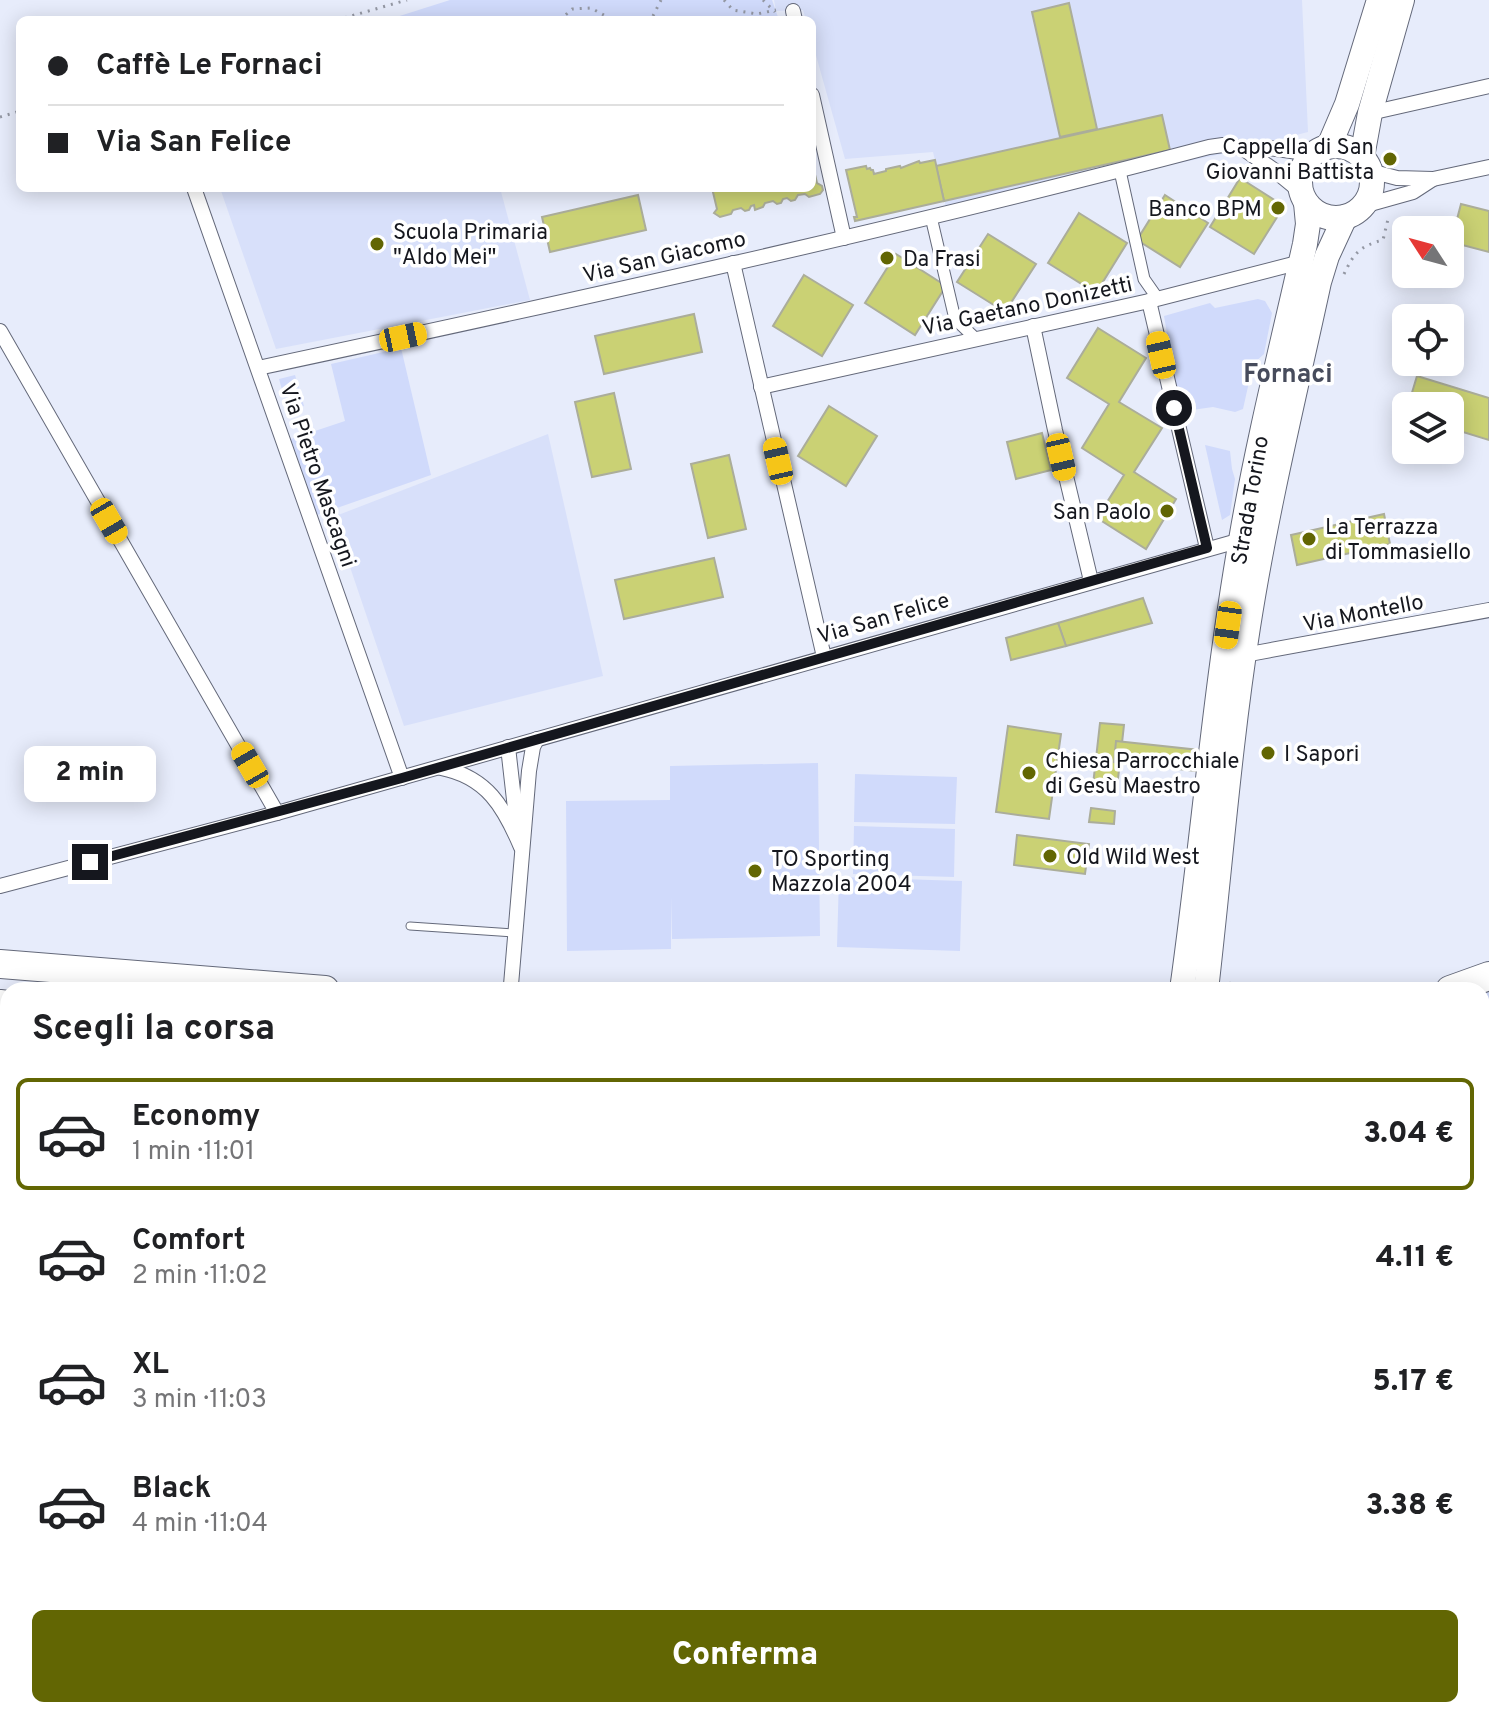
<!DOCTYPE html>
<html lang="it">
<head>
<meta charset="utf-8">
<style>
  body { margin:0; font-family:Overpass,sans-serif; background:#f6f6f6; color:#202124; height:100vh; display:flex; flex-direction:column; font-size:30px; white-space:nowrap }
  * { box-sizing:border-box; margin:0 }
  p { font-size:26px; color:#757577 }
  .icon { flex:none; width:44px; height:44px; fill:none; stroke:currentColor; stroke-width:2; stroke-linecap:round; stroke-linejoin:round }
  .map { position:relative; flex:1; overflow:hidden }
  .details { position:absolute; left:0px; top:982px; width:1490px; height:736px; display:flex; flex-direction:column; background:#fff; border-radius:24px 24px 0 0; box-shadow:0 4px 20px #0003 }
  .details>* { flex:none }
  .top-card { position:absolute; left:16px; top:16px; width:800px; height:176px; border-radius:12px; box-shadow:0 4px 20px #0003; display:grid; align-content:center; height:176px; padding:0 32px; background:#fff }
  .needle { width:52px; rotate:306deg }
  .buttons { position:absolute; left:1392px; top:216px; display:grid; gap:16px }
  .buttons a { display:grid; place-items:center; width:72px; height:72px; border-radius:12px; background:#fff; box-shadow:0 4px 20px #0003; font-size:40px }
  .end { position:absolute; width:36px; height:36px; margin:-18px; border:10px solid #15171e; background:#fff; box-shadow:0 0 0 4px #fff }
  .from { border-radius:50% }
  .bubble { position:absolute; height:56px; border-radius:12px; background:#fff; box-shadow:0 4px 20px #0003; font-size:26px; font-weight:800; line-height:56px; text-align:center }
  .car { position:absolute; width:24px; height:48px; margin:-24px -12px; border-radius:10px; box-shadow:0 0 6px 2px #0007; background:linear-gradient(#f5c518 24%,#345 0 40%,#f5c518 0 76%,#345 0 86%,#f5c518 0) }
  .top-card b { display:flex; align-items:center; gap:28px; height:76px; font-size:30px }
  .top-card b+b { border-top:2px solid #e0e0e0 }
  .top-card i { width:20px; height:20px; background:#202124 }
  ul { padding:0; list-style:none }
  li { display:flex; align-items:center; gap:24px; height:112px; margin:0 16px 12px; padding:0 16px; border:4px solid transparent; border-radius:12px }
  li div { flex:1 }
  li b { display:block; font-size:30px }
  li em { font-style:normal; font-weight:800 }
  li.current { border-color:#626603 }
  li>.icon { width:72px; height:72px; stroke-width:1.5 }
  h2 { padding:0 32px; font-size:36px; line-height:96px }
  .cta { display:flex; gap:16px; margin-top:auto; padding:16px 32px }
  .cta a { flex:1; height:92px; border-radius:12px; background:#626603; color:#fff; font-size:32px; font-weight:800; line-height:92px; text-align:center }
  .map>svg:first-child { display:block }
  .built { fill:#d8e0fa }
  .green { fill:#d0dafb }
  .building { fill:#cad174; stroke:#abad9a; stroke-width:2 }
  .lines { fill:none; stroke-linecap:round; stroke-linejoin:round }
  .service-casing { stroke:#64697a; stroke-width:9 }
  .pedestrian-casing { stroke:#64697a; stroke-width:13 }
  .minor-casing { stroke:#64697a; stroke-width:16 }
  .primary-casing { stroke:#64697a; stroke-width:26 }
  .motorway-casing { stroke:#64697a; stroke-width:30 }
  .path { stroke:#9498a4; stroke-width:3; stroke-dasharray:2 6; stroke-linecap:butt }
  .service { stroke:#fff; stroke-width:7 }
  .pedestrian { stroke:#fff; stroke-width:11 }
  .minor { stroke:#fff; stroke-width:14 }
  .primary { stroke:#fff; stroke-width:24 }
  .motorway { stroke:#fff; stroke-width:28 }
  .route { stroke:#15171e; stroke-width:10 }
  .poi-dot { fill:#626603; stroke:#fff; stroke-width:3 }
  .labels { text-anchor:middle; stroke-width:7; stroke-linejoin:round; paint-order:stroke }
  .poi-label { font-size:22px; fill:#15171e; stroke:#fff; text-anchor:start }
  .street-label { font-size:22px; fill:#15171e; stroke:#fff }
  .quarter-label { font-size:26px; font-weight:bold; fill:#474c5c; stroke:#fff }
</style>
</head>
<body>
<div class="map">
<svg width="1489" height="1718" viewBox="0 0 1489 1718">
  <rect width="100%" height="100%" fill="#e7ecfb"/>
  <g class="built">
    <polygon points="774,0 1302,0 1308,132 1231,152 947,212 933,152 845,159 812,41 812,20 806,20 803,10 776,11"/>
    <polygon points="220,188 500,188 530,300 276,349"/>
    <polygon points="548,434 603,676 404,726 333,517"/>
    <polygon points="0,1082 8,1083 8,1710 827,1710 827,1718 0,1718"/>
    <polygon points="1482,1229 1489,1230 1489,1718 1317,1718 1317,1710 1482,1710"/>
  </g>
  <g class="green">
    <polygon points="450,0 772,0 779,20 387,20"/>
    <polygon points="1258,299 1265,301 1272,313 1264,354 1253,364 1243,409 1235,412 1213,407 1185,411 1183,394 1177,391 1164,316 1210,303 1215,308"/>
    <polygon points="401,348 431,475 317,515 291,439 345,421 331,364"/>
    <polygon points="295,375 304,406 288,411 279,379"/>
    <polygon points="1205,445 1230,451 1232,469 1235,479 1230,515 1222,520"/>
    <polygon points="818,763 820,936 672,939 671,897 671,949 567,951 566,801 670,800 670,766"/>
    <polygon points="855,774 957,777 955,824 854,822"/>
    <polygon points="854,826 955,829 954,877 853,874"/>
    <polygon points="839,877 962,881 960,951 837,947"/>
    <polygon points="1489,992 1489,1058 1482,1057 1482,994"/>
  </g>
  <g class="building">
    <polygon points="1069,3 1097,129 1060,137 1032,12"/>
    <polygon points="1162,115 1170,150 944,201 936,166"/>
    <polygon points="1386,153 1396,156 1394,166 1383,163"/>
    <polygon points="935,160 944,201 855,221 854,217 857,217 846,170 866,166 867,169 870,168 871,170 873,170 874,174 886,171 886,169 900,166 901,168 919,161 920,163"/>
    <polygon points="812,162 817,183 822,186 823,190 820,194 809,197 805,194 798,195 795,200 791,201 787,198 783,199 781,203 777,204 773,201 765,203 763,207 755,210 754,205 751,206 749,210 745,211 741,208 733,210 731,214 720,217 714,213 717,209 712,188 812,188"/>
    <polygon points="1240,178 1284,206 1254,254 1210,227"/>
    <polygon points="638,195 646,230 550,252 542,217"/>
    <polygon points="1165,195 1208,223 1180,267 1137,240"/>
    <polygon points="1461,204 1489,211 1489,252 1451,242"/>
    <polygon points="1079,213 1127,243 1096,293 1048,263"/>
    <polygon points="988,234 1036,264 1005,312 957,282"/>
    <polygon points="896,254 946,286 915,335 865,303"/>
    <polygon points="804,275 853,305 822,356 773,326"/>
    <polygon points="694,314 702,352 604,374 595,336"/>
    <polygon points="1098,328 1146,358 1119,402 1162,428 1134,472 1176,499 1146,549 1097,518 1124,475 1082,448 1109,404 1067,378"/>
    <polygon points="1417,376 1489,398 1489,440 1450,428 1450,406 1408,406"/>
    <polygon points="614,393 631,469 592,477 575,402"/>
    <polygon points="829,406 877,436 846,486 798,456"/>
    <polygon points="1042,433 1051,470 1016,479 1007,442"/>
    <polygon points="729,455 746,529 708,538 691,464"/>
    <polygon points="1384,514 1390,544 1297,565 1291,535"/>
    <polygon points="714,558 723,597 624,619 615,580"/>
    <polygon points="1143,598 1152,623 1066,646 1058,623"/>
    <polygon points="1058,623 1066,646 1011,660 1006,638"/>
    <polygon points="1100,723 1124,725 1117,788 1093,785"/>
    <polygon points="1008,726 1061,734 1049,819 996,812"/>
    <polygon points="1116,741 1199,750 1196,771 1114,762"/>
    <polygon points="1091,808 1115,811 1114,824 1089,822"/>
    <polygon points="1017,835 1089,844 1085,874 1014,865"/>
    <polygon points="8,1305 8,1328 0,1313 0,1309"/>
    <polygon points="1482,1379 1489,1386 1489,1718 1344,1718 1344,1710 1482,1710"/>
    <polygon points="8,1675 8,1710 132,1710 136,1718 0,1718 0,1679"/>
    <polygon points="234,1710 389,1710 394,1718 238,1718"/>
    <rect x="828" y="1710" width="136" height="8"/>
    <rect x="964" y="1710" width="134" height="8"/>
  </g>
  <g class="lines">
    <g class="service-casing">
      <g id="service">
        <polyline points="410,926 515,933"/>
        <polyline points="1177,1710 1177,1718"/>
      </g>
    </g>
    <g class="pedestrian-casing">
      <g id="pedestrian">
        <polyline points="1120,171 1144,279 1158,299"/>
        <polyline points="931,217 955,319 976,339"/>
      </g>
    </g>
    <g class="minor-casing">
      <g id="minor">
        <polyline points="793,11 795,20"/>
        <polyline points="812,95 844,238"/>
        <polyline points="1370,113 1489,86"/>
        <polyline points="1370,171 1397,178 1433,179 1489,167"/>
        <polyline points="194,188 402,778"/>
        <polyline points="1301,192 1274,170 1242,148 1269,148 1313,154"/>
        <polyline points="1363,206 1413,192 1433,179"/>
        <polyline points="733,263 824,657"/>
        <polyline points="1149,301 1207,548"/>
        <polyline points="1033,326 1055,430 1091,581"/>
        <polyline points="0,331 277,813"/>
        <path d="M 258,368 C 576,300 894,230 1209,147 L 1223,145 L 1242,148"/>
        <polyline points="761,387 1149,301 1301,262"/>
        <polyline points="1244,655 1489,610"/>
        <polyline points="508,747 517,826"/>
        <path d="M 441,768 C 487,777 504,807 521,847"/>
        <polyline points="0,886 277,813 1241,540"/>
        <polyline points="511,985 529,771 533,747 537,739"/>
        <polyline points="0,1068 8,1069"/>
        <polyline points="1482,1260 1485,1269 1482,1281"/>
        <polyline points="1482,1298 1489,1302"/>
        <polyline points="0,1384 8,1398"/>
        <polyline points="184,1710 188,1718"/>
      </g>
    </g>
    <g class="primary-casing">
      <g id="primary">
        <polyline points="1329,146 1347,104 1379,0"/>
        <circle cx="1336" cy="182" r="36"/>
        <polyline points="1362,157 1370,113 1402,0"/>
        <path d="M 1182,990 C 1203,840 1215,689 1241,540 C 1258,440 1283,342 1305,244 L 1308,224 L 1306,203"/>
        <path d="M 1206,990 C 1220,869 1229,748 1248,627 C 1266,511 1294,397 1319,282 L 1327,256 L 1345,217"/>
        <polyline points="1129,1718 1129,1710"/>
        <polyline points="1149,1718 1150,1710"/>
      </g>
    </g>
    <g class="motorway-casing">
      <g id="motorway">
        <polyline points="0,964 325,990"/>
        <polyline points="1450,990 1489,976"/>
        <polyline points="0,1004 8,1005"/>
        <polyline points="1482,1083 1489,1084"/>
        <polyline points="1482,1125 1489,1125"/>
        <polyline points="1482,1153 1489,1153"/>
      </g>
    </g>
    <g class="path">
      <polyline points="724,0 733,10 757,14 776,10"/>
      <polyline points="763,0 775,12"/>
      <polyline points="337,20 407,0"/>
      <polyline points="560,20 572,9 591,8 613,20"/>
      <polyline points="646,20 653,16 661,0"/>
      <polyline points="0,117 20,111"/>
      <path d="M 1344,274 C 1354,253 1360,246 1383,240 L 1389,215"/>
      <polyline points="1229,982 1231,990"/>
      <polyline points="1312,1710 1313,1718"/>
    </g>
    <use href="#service" class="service"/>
    <use href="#pedestrian" class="pedestrian"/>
    <use href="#minor" class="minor"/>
    <use href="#primary" class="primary"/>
    <use href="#motorway" class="motorway"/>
  </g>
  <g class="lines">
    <polyline class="route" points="90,862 402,778 1207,548 1174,408"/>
  </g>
  <g class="poi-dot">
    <circle cx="1390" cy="159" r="8"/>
    <circle cx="1278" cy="208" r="8"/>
    <circle cx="377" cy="244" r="8"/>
    <circle cx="887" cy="258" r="8"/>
    <circle cx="1167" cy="511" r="8"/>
    <circle cx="1309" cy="539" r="8"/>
    <circle cx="1268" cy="753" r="8"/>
    <circle cx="1029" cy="773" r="8"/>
    <circle cx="1050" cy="856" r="8"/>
    <circle cx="755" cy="871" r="8"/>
  </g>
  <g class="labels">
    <g class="poi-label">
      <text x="1374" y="154" text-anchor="end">Cappella di San<tspan x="1374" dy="25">Giovanni Battista</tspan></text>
      <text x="1262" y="216" text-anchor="end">Banco BPM</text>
      <text x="393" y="239">Scuola Primaria<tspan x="393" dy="25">"Aldo Mei"</tspan></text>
      <text x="903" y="266">Da Frasi</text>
      <text x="1151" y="519" text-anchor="end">San Paolo</text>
      <text x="1325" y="534">La Terrazza<tspan x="1325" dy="25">di Tommasiello</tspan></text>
      <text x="1284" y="761">I Sapori</text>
      <text x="1045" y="768">Chiesa Parrocchiale<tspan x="1045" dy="25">di Gesù Maestro</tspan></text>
      <text x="1066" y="864">Old Wild West</text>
      <text x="771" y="866">TO Sporting<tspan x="771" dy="25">Mazzola 2004</tspan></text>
    </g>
    <g class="street-label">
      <text transform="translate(664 256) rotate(-13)" y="8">Via San Giacomo</text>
      <text transform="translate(1027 305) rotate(-12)" y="8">Via Gaetano Donizetti</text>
      <text transform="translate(319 475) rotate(71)" y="8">Via Pietro Mascagni</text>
      <text transform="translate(1249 500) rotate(-80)" y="8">Strada Torino</text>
      <text transform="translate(1363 612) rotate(-11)" y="8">Via Montello</text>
      <text transform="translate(883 617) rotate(-16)" y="8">Via San Felice</text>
    </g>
    <g class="quarter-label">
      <text x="1288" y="382">Fornaci</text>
    </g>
  </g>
</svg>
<div class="buttons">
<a><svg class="needle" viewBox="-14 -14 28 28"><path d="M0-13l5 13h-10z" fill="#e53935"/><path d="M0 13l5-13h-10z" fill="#757577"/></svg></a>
<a><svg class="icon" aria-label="locate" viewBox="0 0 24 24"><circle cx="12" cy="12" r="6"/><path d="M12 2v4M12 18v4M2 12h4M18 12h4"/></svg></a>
<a><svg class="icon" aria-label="layers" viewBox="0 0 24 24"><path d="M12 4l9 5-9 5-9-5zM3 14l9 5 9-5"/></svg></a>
</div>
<i class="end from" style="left:1174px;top:408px"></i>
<i class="end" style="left:90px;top:862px"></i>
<div class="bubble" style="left:24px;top:746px;width:132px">2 min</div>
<i class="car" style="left:403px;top:337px;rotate:78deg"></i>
<i class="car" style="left:1161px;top:355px;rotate:347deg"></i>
<i class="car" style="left:1061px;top:457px;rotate:167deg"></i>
<i class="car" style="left:778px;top:461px;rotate:347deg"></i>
<i class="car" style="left:109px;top:521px;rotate:150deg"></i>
<i class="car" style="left:1228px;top:625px;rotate:188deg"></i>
<i class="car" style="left:250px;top:765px;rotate:330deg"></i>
<div class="top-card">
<b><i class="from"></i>Caffè Le Fornaci</b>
<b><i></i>Via San Felice</b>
</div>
<section class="details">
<h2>Scegli la corsa</h2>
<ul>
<li class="current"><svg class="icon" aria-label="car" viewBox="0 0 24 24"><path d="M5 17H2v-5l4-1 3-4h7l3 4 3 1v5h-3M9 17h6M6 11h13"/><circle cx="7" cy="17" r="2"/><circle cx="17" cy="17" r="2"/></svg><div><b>Economy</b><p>1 min · 11:01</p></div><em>3.04 €</em></li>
<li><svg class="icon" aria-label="car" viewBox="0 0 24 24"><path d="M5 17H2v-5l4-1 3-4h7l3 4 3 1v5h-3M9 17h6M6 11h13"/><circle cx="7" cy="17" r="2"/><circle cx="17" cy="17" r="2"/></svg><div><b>Comfort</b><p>2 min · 11:02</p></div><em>4.11 €</em></li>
<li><svg class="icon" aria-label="car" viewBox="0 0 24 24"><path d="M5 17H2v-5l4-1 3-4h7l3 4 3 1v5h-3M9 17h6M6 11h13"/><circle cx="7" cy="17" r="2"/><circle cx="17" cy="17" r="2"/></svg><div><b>XL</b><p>3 min · 11:03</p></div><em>5.17 €</em></li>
<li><svg class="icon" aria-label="car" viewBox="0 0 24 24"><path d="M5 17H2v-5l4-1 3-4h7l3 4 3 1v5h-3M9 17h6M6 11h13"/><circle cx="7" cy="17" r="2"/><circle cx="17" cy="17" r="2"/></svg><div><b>Black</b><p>4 min · 11:04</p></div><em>3.38 €</em></li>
</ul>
<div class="cta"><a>Conferma</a></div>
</section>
</div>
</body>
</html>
